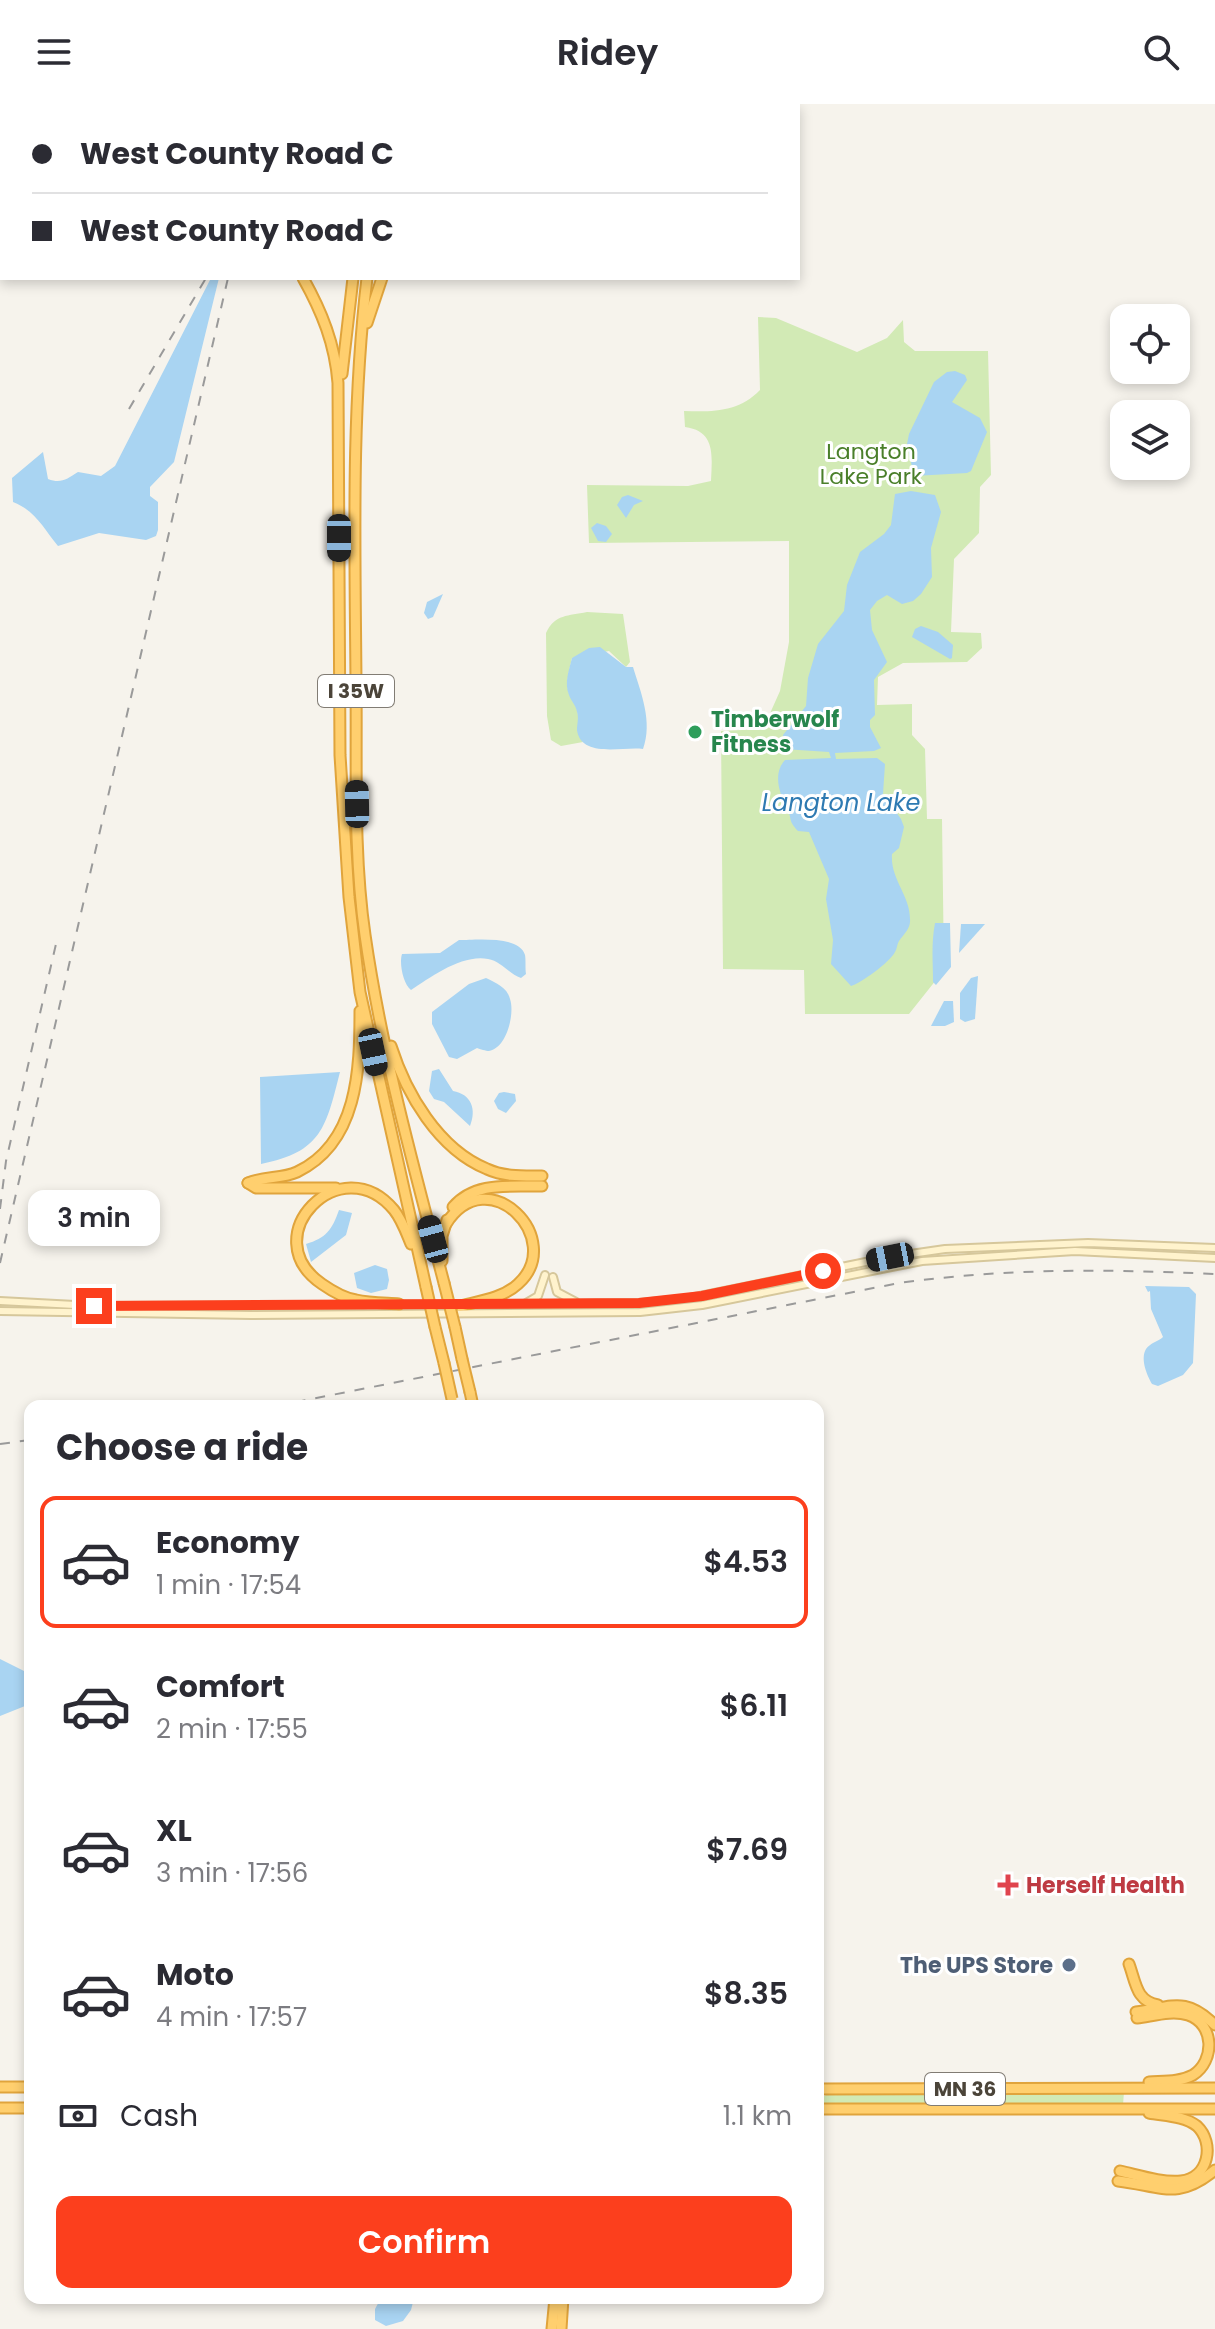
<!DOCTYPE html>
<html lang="en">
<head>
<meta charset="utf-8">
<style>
  body { margin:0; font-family:Poppins,sans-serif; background:#f2f2f3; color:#2b2b33; height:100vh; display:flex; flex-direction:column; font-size:30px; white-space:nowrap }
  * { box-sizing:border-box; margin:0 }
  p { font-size:26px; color:#7c7c81 }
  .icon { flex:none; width:44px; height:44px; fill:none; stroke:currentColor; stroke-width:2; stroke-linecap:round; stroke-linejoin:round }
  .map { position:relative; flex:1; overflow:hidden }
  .sheet { position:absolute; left:24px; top:1296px; width:800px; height:904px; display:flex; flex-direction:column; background:#fff; border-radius:16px; box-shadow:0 4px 12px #0003 }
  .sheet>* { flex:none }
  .banner { position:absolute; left:0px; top:0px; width:800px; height:176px; box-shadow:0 4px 12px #0003; display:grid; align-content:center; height:176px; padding:0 32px; background:#fff }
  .controls { position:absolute; left:1110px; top:200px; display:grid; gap:16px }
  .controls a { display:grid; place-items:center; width:80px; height:80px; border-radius:16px; background:#fff; box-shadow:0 4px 12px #0003; font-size:40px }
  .end { position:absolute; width:36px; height:36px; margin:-18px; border:10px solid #fc3f1d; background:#fff; box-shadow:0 0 0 4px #fff }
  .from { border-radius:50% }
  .bubble { position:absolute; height:56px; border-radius:16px; background:#fff; box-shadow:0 4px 12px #0003; font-size:26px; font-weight:600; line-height:56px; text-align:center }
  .car { position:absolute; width:24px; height:48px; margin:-24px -12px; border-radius:10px; box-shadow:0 0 6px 2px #0007; background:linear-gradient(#222 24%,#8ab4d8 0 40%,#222 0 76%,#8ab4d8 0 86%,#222 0) }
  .banner b { display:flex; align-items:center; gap:28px; height:76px; font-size:30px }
  .banner b+b { border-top:2px solid #e1e1e2 }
  .banner i { width:20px; height:20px; background:#2b2b33 }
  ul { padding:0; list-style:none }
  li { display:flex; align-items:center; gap:24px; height:132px; margin:0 16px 12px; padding:0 16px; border:4px solid transparent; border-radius:16px }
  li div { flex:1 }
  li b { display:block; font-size:30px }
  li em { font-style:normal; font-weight:600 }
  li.selected { border-color:#fc3f1d }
  li>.icon { width:72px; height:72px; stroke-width:1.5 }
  h2 { padding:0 32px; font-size:36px; line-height:96px }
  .pay { display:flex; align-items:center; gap:20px; height:88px; padding:0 32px; font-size:30px }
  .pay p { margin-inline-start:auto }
  .action { display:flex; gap:16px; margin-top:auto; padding:16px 32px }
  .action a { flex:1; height:92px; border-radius:16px; background:#fc3f1d; color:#fff; font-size:32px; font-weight:600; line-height:92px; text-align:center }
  header { display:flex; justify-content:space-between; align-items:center; height:104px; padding:0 32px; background:#fff; font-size:36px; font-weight:600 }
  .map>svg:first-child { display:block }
  .green { fill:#d2eab5 }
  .water { fill:#a9d4f2 }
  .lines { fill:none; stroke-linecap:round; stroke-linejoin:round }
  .secondary-casing { stroke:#d6c79b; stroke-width:10 }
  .motorway-casing { stroke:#e0a43c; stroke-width:13 }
  .secondary { stroke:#fff3cd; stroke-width:6 }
  .motorway { stroke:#ffcf6e; stroke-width:9 }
  .rail { stroke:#9a9a9a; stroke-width:2; stroke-dasharray:10 10; stroke-linecap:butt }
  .motorway-bridge-casing { stroke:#e0a43c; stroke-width:13; stroke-linecap:butt }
  .motorway-bridge { stroke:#ffcf6e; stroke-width:9 }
  .route { stroke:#fc3f1d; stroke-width:10 }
  .leisure-dot { fill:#2e9e5b; stroke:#fff; stroke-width:3 }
  .health-dot { fill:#e0444e; stroke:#fff; stroke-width:3 }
  .service-dot { fill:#5c6f8a; stroke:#fff; stroke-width:3 }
  .labels { text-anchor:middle; stroke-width:6; stroke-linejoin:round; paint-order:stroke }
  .shield { fill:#fff; stroke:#817c74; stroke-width:2 }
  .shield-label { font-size:20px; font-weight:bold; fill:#4b4439 }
  .park-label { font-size:22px; fill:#4a7f2a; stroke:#fff }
  .leisure-label { font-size:22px; font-weight:bold; fill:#27864d; stroke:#fff; text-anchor:start }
  .health-label { font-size:22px; font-weight:bold; fill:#be3a42; stroke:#fff; text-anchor:start }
  .service-label { font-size:22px; font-weight:bold; fill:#4e5e75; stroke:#fff; text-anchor:end }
  .water-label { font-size:24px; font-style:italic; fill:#2e7ab2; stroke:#fff }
</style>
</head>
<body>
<header><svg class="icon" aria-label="menu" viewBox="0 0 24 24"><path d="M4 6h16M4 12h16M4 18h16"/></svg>Ridey<svg class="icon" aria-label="search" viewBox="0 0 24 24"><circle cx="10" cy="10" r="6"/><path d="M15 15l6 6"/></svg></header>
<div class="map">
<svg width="1215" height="2225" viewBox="0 0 1215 2225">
  <rect width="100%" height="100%" fill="#f6f3ec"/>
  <g class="green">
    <path d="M 758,213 L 776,214 L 857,248 L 887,234 L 903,216 L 904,238 L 915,247 L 988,247 L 991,371 L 980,383 L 979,429 L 954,455 L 951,528 L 981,529 L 982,544 L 967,558 L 903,559 L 878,573 L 877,601 L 912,600 L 912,631 L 925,645 L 927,715 L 942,715 L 944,866 L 909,910 L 805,910 L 804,866 L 723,865 L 721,627 L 763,625 L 780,587 L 789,538 L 789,437 L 589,439 L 587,381 L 688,382 L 711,377 C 712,352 716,327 685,323 L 684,307 C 713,308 739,308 760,286 Z"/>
    <path d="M 587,508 L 623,510 L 630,558 L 626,563 L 609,547 L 572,554 C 569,568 564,581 571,594 C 574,600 578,604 578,612 C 579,623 577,628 583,638 L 561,642 L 551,636 L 547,612 L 546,529 C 555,510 568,512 587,508 Z"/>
    <polygon points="1124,1988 1123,2001 818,1999 818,1992 825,1992 827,1989"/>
  </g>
  <g class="water">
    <path d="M 211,174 L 219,174 L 174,358 L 150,383 L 150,392 L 158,398 L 158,426 L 156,432 L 146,436 L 99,429 L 58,442 C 43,424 36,407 13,398 L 12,374 L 43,348 L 48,375 C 61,380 67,375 78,368 L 101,372 L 115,362 Z"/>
    <polygon points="955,267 965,271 967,276 952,298 980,314 987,328 971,367 967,369 914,372 907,340 909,330 934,278 947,268"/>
    <path d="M 911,387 L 935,391 L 941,408 L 931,444 L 932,473 L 921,490 L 913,497 L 902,500 L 887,491 L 877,497 L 870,506 L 872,526 L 887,558 L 874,576 L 875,611 L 870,616 L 870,623 L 881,644 L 874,647 L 835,649 L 836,655 L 877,654 L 885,660 L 883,690 L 901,715 L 904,723 L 899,744 L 892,750 C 890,775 910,791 910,815 C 911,824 904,830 899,837 C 897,840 897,845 895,848 C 889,859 861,879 851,882 L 831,860 L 833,836 L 826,795 L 829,775 L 809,728 L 798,727 C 787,715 793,716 787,705 C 780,690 772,670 785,656 L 831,654 L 829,648 L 783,645 L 783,631 L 806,602 L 808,574 L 818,540 L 844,507 L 847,481 L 860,448 L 884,430 L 891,421 L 895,390 Z"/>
    <polygon points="628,391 643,397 634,401 626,414 617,401 622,393"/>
    <polygon points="597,419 606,422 612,430 606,438 598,437 591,424"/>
    <polygon points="443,490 433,513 428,515 424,509 427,498"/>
    <polygon points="921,522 938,528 953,541 952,554 950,555 912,533 915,525"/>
    <path d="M 600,543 L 626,563 L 633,563 C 641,589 653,618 643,645 C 624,642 581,655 577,626 C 577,620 579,614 577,608 C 576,601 571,597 569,591 C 564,579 569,566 572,554 L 589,544 Z"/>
    <path d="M 935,819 L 950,819 L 951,863 L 936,881 L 933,878 C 933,858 931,840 935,819 Z"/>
    <polygon points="961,820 985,820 959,849"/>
    <path d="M 459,836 C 475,836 519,831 525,851 C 526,856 525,864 526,870 L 521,874 C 509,870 501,857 488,855 C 462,850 431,873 411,886 C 403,880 399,859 402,850 L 440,849 Z"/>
    <polygon points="978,872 975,915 965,918 960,915 960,889 971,874"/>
    <path d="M 486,874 C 496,879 507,883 510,895 C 515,909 507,944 489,947 C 486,947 480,945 477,944 L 457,955 L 449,953 L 432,920 L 432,908 L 469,880 Z"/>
    <polygon points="944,897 953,897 954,918 945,922 931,922"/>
    <path d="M 439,965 L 453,987 C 471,990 477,1005 470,1022 L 444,998 L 434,995 L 429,987 L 432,967 Z"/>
    <path d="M 340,968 C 326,1023 322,1048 261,1060 L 260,973 Z"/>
    <polygon points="504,988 515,990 516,997 506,1009 498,1005 494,997 499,989"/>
    <path d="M 339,1106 L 352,1109 L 346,1131 L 311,1158 L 306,1140 C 326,1134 332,1126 339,1106 Z"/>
    <polygon points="375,1161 387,1165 389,1176 387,1185 371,1189 357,1184 354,1169"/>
    <path d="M 1145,1182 L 1189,1183 L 1196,1190 L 1193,1259 L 1183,1271 L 1158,1282 L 1152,1280 C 1147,1271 1140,1255 1146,1245 C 1150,1239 1159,1237 1163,1233 L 1151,1205 L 1150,1187 L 1148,1188 Z"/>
    <polygon points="0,1555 30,1570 30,1600 0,1612"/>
    <polygon points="381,2194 414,2194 411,2206 403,2217 386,2222 375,2216 375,2205"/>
  </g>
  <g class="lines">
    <g class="secondary-casing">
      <g id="secondary">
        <polyline points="0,44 2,44"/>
        <polyline points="0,53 2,53"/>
        <polyline points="0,75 2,71"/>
        <polyline points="0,103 2,99"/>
        <polyline points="553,1173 557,1188 576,1198"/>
        <polyline points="0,1197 94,1202 365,1201"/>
        <polyline points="526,1199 538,1192 545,1171"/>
        <polyline points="396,1200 453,1202"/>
        <polyline points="476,1201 639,1199 685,1195 890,1153 945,1145 1088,1139 1215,1144"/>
        <polyline points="0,1207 251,1211 640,1208 702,1201 922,1157 1075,1147 1215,1154"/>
      </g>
    </g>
    <g class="motorway-casing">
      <g id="motorway">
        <polyline points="441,0 442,2"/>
        <polyline points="42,2 43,0"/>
        <polyline points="57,2 58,0"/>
        <polyline points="373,2 373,0"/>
        <polyline points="391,2 391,0"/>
        <path d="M 303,174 C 322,208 335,240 338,279 L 340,651 L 349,793 L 360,888 L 426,1183"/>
        <path d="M 367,174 C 351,309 355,443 356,578 C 357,662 353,748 365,831 C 382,949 414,1064 444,1179"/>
        <polyline points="367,219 382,174"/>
        <polyline points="342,270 353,174"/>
        <path d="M 391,942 C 406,989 438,1045 487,1065 C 504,1073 523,1072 542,1072"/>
        <path d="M 248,1079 C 264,1072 282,1075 297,1068 C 358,1039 360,965 360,907"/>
        <polyline points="248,1079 256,1084 336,1084"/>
        <path d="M 453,1103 C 475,1077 511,1083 542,1082"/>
        <path d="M 446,1120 C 488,1054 567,1136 518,1180 C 503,1194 480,1197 460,1202"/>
        <polyline points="442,1157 442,1132 447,1116"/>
        <path d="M 399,1200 C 385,1199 369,1199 356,1196 C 344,1194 332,1187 322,1180 C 253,1133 341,1042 394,1106 C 402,1116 406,1128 411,1140"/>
        <polyline points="435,1223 444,1259"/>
        <polyline points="455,1223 462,1255"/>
        <polyline points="470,1288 473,1302"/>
        <path d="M 1129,1860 C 1136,1879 1136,1897 1158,1901"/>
        <path d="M 1136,1908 C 1173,1903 1185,1892 1215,1921"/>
        <path d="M 1137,1914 C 1153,1912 1172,1906 1188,1911 C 1215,1920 1215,1957 1193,1971 C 1180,1978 1164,1977 1149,1978"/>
        <polyline points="0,1983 30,1983"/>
        <polyline points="818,1985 1215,1984"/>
        <polyline points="0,2004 30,2004"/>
        <polyline points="818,2005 1215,2005"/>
        <path d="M 1120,2067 C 1138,2071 1162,2079 1181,2077 C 1209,2074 1215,2039 1197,2022 C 1184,2012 1165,2012 1149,2009"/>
        <path d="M 1118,2077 C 1161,2082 1178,2097 1215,2066"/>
        <polyline points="552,2225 555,2194"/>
        <polyline points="561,2225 563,2194"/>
      </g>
    </g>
    <use href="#secondary" class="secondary"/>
    <use href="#motorway" class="motorway"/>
    <g class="rail">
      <polyline points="268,2 269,0"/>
      <polyline points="0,158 2,155"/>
      <polyline points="129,305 206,174"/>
      <polyline points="0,1105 6,1057 56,840"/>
      <polyline points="0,1159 228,174"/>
      <path d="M 276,1302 L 899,1179 C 1009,1164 1105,1165 1215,1170"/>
      <polyline points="0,1340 30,1336"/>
    </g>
    <g class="motorway-bridge-casing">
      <g id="motorway-bridge">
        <polyline points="444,1179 455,1223"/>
        <polyline points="426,1183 435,1223"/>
        <polyline points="462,1255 470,1288"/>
        <polyline points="444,1259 452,1295"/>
      </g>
    </g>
    <use href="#motorway-bridge" class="motorway-bridge"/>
  </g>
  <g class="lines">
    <polyline class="route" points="94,1202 639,1199 702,1192 823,1167"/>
  </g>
  <circle class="leisure-dot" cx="695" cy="628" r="8"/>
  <path class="health-dot" d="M1004 1769h8v8h8v8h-8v8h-8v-8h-8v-8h8z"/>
  <circle class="service-dot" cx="1069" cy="1861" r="8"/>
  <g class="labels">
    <g class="shield">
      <rect x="318" y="571" width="76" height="32" rx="6"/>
      <rect x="925" y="1969" width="80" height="32" rx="6"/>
    </g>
    <g class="shield-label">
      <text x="356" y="594">I 35W</text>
      <text x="965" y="1992">MN 36</text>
    </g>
    <g class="park-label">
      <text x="871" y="355">Langton<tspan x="871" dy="25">Lake Park</tspan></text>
    </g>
    <g class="leisure-label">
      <text x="711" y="623">Timberwolf<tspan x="711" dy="25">Fitness</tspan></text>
    </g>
    <g class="health-label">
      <text x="1026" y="1789">Herself Health</text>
    </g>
    <g class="service-label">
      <text x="1053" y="1869">The UPS Store</text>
    </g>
    <g class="water-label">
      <text x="841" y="707">Langton Lake</text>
    </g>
  </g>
</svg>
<div class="controls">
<a><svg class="icon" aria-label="locate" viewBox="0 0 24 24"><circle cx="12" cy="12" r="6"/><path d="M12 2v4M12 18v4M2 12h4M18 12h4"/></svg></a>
<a><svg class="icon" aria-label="layers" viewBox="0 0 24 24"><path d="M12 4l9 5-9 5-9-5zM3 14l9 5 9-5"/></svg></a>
</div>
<i class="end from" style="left:823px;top:1167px"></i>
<i class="end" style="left:94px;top:1202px"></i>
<div class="bubble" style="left:28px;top:1086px;width:132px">3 min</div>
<i class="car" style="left:339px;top:434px;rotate:180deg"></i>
<i class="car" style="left:357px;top:700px;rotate:359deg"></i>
<i class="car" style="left:373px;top:948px;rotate:168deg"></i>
<i class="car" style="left:433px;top:1135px;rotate:345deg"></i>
<i class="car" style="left:890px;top:1153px;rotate:259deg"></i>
<div class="banner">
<b><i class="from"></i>West County Road C</b>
<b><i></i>West County Road C</b>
</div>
<section class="sheet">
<h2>Choose a ride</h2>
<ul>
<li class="selected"><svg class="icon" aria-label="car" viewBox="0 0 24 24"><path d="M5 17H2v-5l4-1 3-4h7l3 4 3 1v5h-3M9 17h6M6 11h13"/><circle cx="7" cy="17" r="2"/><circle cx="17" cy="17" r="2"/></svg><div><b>Economy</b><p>1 min · 17:54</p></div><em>$4.53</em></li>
<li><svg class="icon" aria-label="car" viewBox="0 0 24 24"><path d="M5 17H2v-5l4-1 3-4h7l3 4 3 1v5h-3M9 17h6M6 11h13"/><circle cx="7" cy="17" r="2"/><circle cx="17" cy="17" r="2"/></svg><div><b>Comfort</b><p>2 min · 17:55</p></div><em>$6.11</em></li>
<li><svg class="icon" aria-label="car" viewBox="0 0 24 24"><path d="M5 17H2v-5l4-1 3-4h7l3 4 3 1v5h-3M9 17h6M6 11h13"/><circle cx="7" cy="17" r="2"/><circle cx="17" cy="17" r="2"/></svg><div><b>XL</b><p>3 min · 17:56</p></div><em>$7.69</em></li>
<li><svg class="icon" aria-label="car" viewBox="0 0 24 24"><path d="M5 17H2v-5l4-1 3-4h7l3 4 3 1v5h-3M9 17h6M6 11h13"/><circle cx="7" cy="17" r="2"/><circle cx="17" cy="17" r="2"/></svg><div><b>Moto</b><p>4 min · 17:57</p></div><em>$8.35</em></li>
</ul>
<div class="pay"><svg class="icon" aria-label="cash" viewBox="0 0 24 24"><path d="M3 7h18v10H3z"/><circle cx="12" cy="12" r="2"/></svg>Cash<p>1.1 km</p></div>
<div class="action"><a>Confirm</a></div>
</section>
</div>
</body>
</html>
